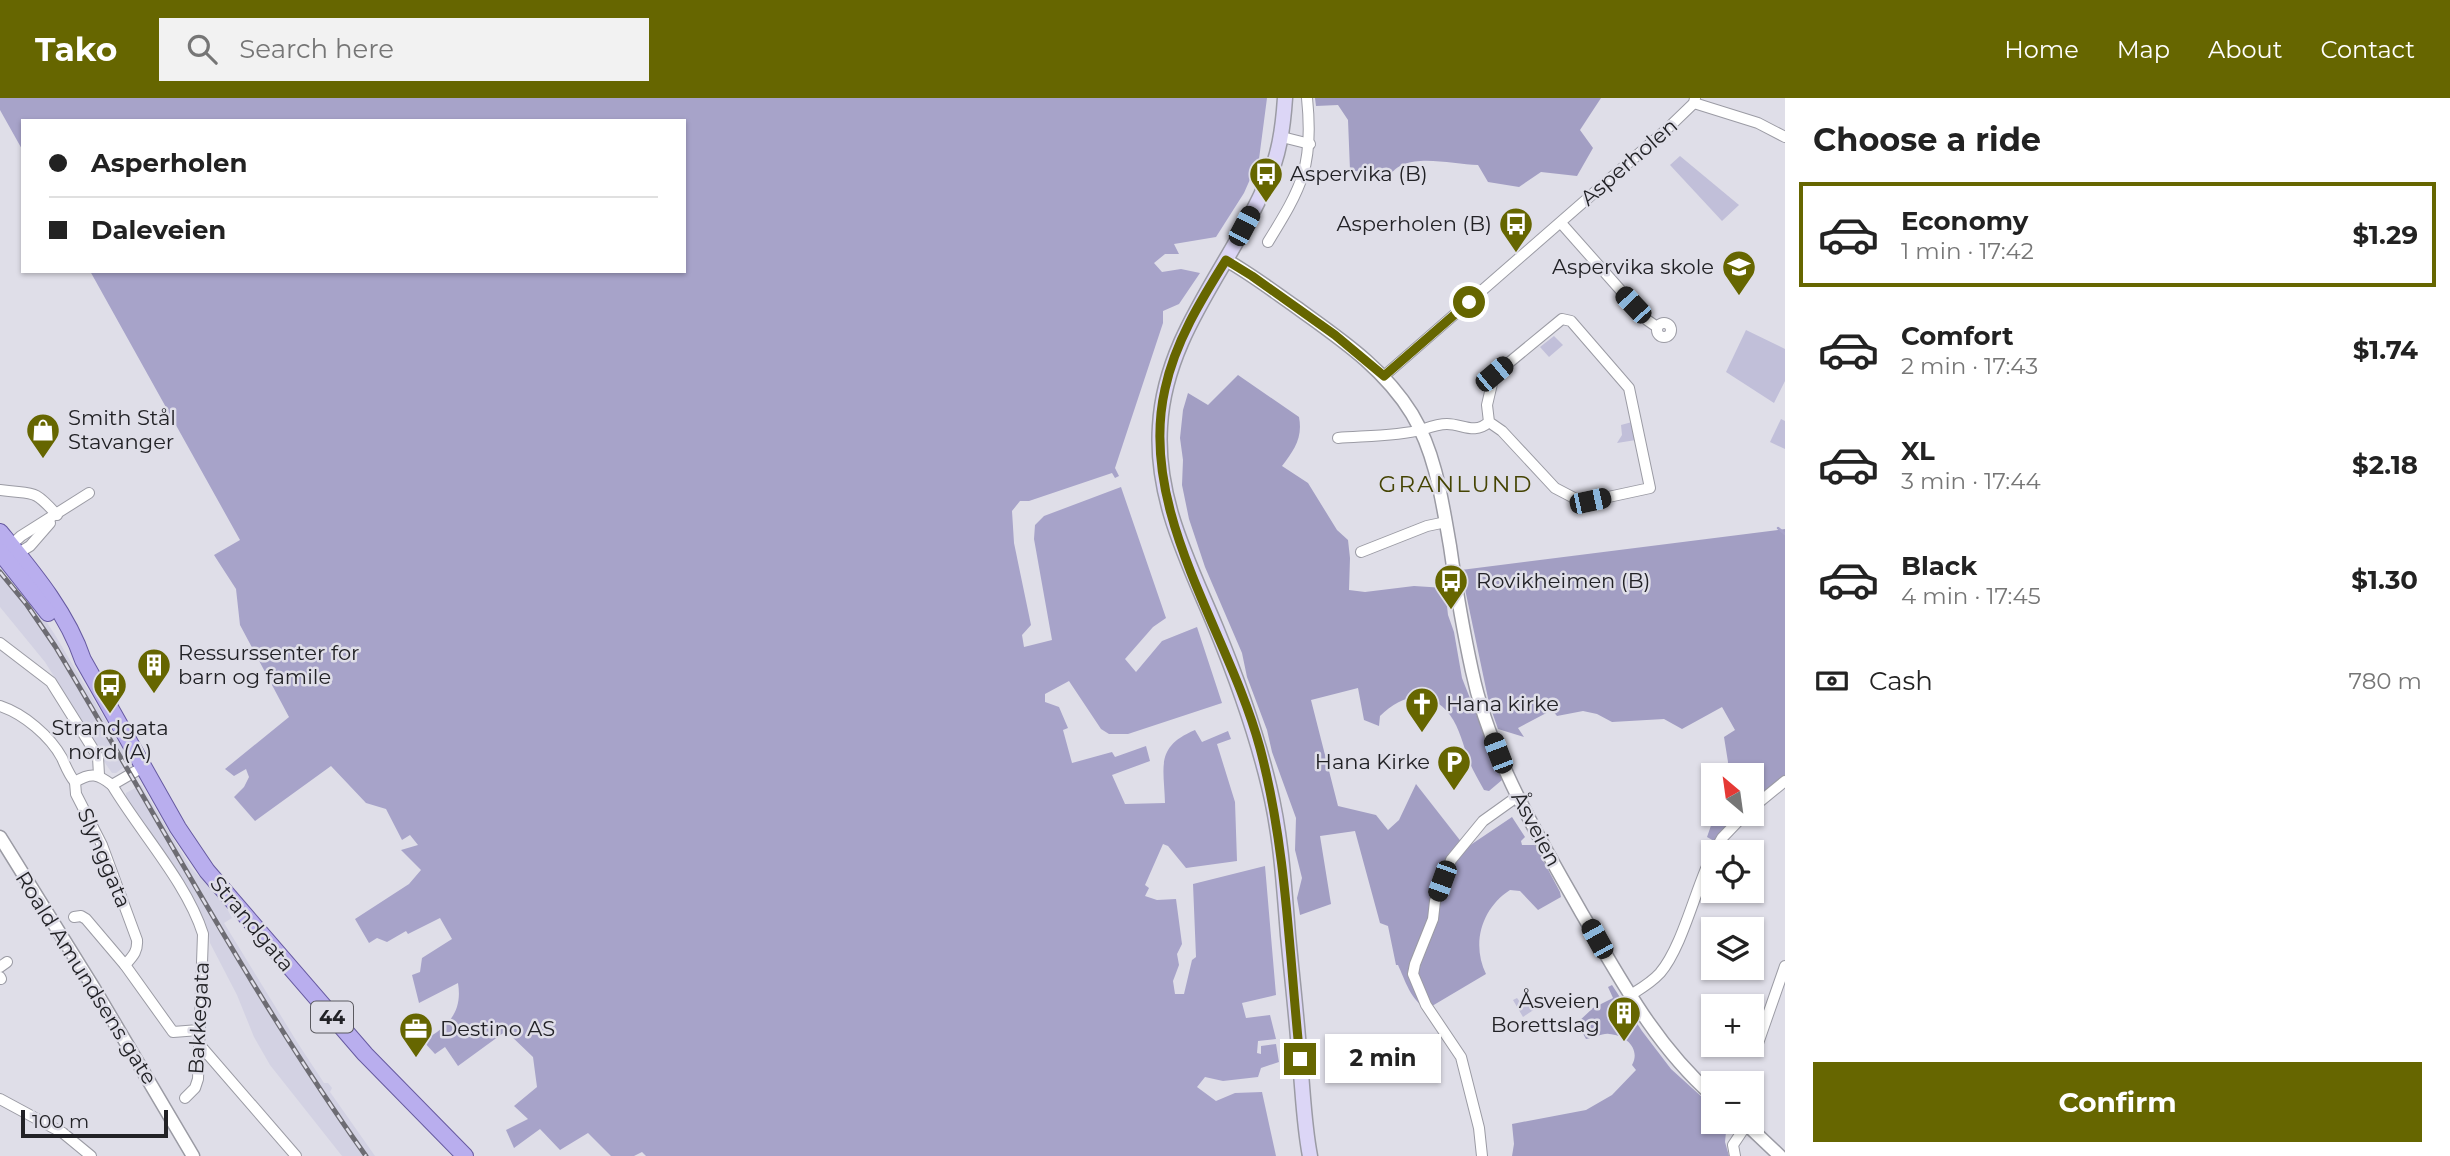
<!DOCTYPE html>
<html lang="en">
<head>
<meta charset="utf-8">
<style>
  body { margin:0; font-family:Montserrat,sans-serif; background:#f2f2f2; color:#222; height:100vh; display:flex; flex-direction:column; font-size:26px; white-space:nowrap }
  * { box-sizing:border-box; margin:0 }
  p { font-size:23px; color:#767676 }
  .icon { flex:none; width:38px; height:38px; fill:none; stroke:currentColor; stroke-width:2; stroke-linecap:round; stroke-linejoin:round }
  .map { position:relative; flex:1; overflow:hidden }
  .side { display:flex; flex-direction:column; background:#fff; width:665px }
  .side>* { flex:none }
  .banner { position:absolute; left:21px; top:21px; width:665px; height:154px; border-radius:0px; box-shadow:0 2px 5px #0004; display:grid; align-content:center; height:154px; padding:0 28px; background:#fff }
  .needle { width:46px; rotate:331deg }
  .fabs { position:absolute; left:1701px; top:665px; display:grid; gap:14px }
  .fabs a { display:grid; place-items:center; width:63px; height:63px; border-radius:0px; background:#fff; box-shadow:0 2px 5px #0004; font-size:35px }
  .scale { position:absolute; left:21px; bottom:18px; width:147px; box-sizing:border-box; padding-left:7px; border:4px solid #222226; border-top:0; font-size:19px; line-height:24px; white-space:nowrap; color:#222226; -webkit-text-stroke:5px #dfdee8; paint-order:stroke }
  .end { position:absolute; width:32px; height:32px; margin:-16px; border:9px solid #660; background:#fff; box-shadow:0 0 0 4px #fff }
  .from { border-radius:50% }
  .bubble { position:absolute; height:49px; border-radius:0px; background:#fff; box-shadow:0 2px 5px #0004; font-size:23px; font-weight:700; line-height:49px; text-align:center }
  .car { position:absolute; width:21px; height:42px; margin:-21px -10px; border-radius:9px; box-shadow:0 0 5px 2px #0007; background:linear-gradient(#222 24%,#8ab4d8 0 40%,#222 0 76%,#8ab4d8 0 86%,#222 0) }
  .banner b { display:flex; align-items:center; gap:24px; height:66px; font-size:26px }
  .banner b+b { border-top:2px solid #e0e0e0 }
  .banner i { width:18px; height:18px; background:#222 }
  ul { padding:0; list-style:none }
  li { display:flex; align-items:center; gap:21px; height:105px; margin:0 14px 10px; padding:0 14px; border:4px solid transparent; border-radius:0px }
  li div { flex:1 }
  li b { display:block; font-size:26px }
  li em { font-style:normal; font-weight:700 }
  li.current { border-color:#660 }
  li>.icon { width:63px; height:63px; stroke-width:1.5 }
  h2 { padding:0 28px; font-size:32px; line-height:84px }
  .pay { display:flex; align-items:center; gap:18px; height:77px; padding:0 28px; font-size:26px }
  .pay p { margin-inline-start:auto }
  .primary-button { display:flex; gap:14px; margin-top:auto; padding:14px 28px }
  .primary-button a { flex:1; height:80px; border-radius:0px; background:#660; color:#fff; font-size:28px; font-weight:700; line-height:80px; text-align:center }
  header { display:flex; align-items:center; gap:42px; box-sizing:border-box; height:98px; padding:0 35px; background:#660; color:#fff }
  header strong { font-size:33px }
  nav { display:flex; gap:38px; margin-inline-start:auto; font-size:24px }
  .search { width:490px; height:63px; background:#f2f2f2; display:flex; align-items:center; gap:18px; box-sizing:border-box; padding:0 24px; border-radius:0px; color:#767676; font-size:26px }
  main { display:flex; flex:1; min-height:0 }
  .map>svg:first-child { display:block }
  .built { fill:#d3d2e3 }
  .green { fill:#c1bfd9 }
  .forest { fill:#a29ec3 }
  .water { fill:#a7a3c9 }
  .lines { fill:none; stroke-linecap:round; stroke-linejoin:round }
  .stream { stroke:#a7a3c9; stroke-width:2.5 }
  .minor-casing { stroke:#9b9ba4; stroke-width:12 }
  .tertiary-casing { stroke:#9b9ba4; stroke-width:15 }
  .secondary-casing { stroke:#9b9ba4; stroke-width:17 }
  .primary-casing { stroke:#665aa0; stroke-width:18 }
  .minor { stroke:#fff; stroke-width:10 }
  .tertiary { stroke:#fff; stroke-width:12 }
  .secondary { stroke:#dcd6f6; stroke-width:14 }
  .primary { stroke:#b9aeee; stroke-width:16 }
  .rail-casing { stroke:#6d6c73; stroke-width:5 }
  .rail { stroke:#dfdee8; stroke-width:2.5; stroke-dasharray:8; stroke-linecap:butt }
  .route { stroke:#660; stroke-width:9 }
  .labels { text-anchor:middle; stroke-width:5; stroke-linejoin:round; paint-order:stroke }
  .shield { fill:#dfdee8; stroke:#5b5a60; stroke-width:2 }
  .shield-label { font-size:19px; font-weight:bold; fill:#222226 }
  .street-label { font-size:21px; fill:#222226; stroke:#dfdee8 }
  .poi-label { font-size:21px; fill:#222226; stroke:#dfdee8; text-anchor:start }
  .neighbourhood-label { font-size:23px; letter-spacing:2px; fill:#454403; stroke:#dfdee8 }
</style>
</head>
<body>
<header>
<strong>Tako</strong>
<div class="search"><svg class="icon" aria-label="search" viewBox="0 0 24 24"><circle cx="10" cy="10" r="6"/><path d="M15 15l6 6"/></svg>Search here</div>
<nav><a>Home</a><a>Map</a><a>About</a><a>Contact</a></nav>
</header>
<main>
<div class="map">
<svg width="1785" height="1058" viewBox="0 0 1785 1058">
  <rect width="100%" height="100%" fill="#dfdee8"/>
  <g class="built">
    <polygon points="0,464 36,508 55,537 124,653 129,665 116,675 112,675 101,659 92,639 45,564 0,509"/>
    <polygon points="141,687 191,770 223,803 232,820 224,825 297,944 324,985 328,985 332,990 330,994 375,1058 342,1058 270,967 254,939 237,897 210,845 209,836 166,761 126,701 126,695"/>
  </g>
  <g class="green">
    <polygon points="1680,58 1739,107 1722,123 1670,67"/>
    <polygon points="1746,232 1785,251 1785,283 1774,305 1726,274"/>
    <polygon points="1554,238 1563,247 1549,259 1540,249"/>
    <polygon points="1781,321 1785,323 1785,351 1770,344"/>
    <polygon points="1632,324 1636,342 1617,345 1622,337 1621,327"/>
    <polygon points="1517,900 1520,904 1531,905 1535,911 1523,919 1513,902"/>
  </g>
  <g class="forest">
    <path d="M 1315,0 L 1601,0 L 1580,32 L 1593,50 L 1577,78 L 1541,74 L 1519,89 L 1488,84 L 1478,67 C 1451,67 1404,52 1389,79 L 1350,72 L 1348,22 L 1338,7 L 1316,8 Z"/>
    <path d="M 1238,277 L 1299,319 C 1303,340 1294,352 1282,368 L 1308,385 L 1337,432 L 1348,442 L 1350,460 L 1349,492 L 1365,494 L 1414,488 L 1445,490 L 1448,517 L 1454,534 L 1462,580 L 1502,682 L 1489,693 L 1484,692 C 1479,683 1473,673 1469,663 C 1463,647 1460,631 1450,617 C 1429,589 1401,597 1380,618 L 1379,628 L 1364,622 L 1358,590 L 1311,602 L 1338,708 L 1376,717 L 1388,732 L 1399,722 L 1416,686 L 1466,750 L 1512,719 L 1525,739 L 1521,743 L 1522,747 L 1535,747 L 1560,794 L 1561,799 L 1538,812 L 1520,793 L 1510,792 C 1482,810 1471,845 1486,876 L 1427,911 C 1411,903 1405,882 1398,867 L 1396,867 L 1388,828 L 1380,825 L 1355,733 L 1320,738 L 1331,806 L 1300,817 L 1297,800 L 1302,780 L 1295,752 L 1296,720 L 1272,654 L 1267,632 L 1247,579 L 1242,555 L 1205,469 L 1189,421 L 1182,387 L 1183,362 L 1180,340 L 1183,312 L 1188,295 L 1208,307 Z"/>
    <polygon points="1785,431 1785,677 1752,705 1752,677 1727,677 1728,664 1724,639 1735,632 1722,609 1682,631 1664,621 1612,624 1597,616 1583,613 1557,618 1552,612 1518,630 1524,639 1498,631 1489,605 1461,472"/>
    <polygon points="1713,698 1713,716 1741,716 1714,743 1707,739 1714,719 1711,699"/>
    <path d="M 1612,887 L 1642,933 L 1671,971 L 1713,1009 L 1713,1024 L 1727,1024 L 1725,1044 L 1729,1058 L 1512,1058 L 1514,1046 L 1512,1026 L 1586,1012 L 1612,997 L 1636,972 L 1632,967 C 1641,951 1626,937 1609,936 C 1603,935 1593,940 1586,941 L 1577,925 L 1593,910 L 1613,900 L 1608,889 Z"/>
  </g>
  <path class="water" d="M 0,0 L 1267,0 L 1259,61 L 1244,95 L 1216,139 L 1174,146 L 1179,156 L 1165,156 L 1154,165 L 1162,174 L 1181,171 L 1200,175 L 1179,206 L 1163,213 L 1163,225 L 1115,370 L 1119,378 L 1115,380 L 1112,375 L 1029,403 L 1020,403 L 1012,413 L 1014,445 L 1031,527 L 1022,537 L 1024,549 L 1052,542 L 1034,441 L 1035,427 L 1044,418 L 1121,389 L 1166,520 L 1153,529 L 1125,561 L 1136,574 L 1162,543 L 1197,529 L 1222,605 L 1128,636 L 1109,636 L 1101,631 L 1069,583 L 1045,596 L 1045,604 L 1059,609 L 1068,630 L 1063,632 L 1072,665 L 1112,654 L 1115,659 L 1146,648 L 1150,663 L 1112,677 L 1125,706 L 1165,705 C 1164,668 1155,649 1195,632 L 1202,644 L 1228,633 L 1231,641 L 1217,646 L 1235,704 L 1237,763 L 1186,770 L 1168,748 L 1163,746 L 1145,787 L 1149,790 L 1145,798 L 1157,802 L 1176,801 L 1182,846 L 1177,856 L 1179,867 L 1173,883 L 1175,896 L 1184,896 L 1192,862 L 1196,859 L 1193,786 L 1265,768 L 1276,897 L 1242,905 L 1246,920 L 1270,917 L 1276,941 L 1258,943 L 1257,955 L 1261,956 L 1261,948 L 1276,946 L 1279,964 L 1261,970 L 1258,979 L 1223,983 L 1205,979 L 1197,989 L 1216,1003 L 1235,995 L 1262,994 L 1276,1058 L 646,1058 L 642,1054 L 634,1058 L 611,1058 L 588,1035 L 560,1052 L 540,1031 L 514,1050 L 506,1032 L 528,1021 L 514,1008 L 537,989 L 533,959 L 506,933 L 458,968 L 445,949 L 435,956 L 423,943 C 447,929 463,915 458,885 L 419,905 L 412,877 L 420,874 L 422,860 L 452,841 L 440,820 L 408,836 L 406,833 L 387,844 L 377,840 L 369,845 L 355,821 L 409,786 L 421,772 L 401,752 L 418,747 L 410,737 L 402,742 L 386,711 L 366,705 L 331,668 L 255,723 L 234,699 L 244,689 L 249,679 L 246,671 L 234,678 L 225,671 L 289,619 L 240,527 L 236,491 L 214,457 L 240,442 L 90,173 L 684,173 L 684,23 L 23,23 L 23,53 L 0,12 Z"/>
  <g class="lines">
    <polyline class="stream" points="1778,430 1785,436"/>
    <g class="minor-casing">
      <g id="minor">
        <polyline points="1694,5 1758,25 1785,39"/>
        <polyline points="1282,39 1310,46"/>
        <polyline points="1561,125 1647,222 1657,229"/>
        <path d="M 1268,144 C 1302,89 1314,67 1307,0"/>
        <polygon points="1562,221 1571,223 1629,290 1650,390 1590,403 1578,402 1555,390 1502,333 1489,324 1487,307 1494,277"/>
        <circle cx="1664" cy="232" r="7"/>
        <polyline points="1384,278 1666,32 1694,5 1695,0"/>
        <path d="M 1338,340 C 1362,338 1398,338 1421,332 C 1430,329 1438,326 1447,326 C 1463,326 1474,337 1489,324"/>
        <path d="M 0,392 C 34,397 32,389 57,417"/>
        <polyline points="9,449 21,438 89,395"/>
        <polyline points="1361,454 1427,428 1446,424"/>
        <polyline points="15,457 30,448 50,425"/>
        <polyline points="0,545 51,584 98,659 99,677"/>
        <path d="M 0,608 C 24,616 50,638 62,660 C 66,669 69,677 75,684"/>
        <path d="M 112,687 C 140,734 187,785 203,836 L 198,981 L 195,990 L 185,1000"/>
        <polyline points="1752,710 1785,683"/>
        <polyline points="1714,754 1722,740 1745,716"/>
        <polyline points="74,819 81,818 86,821 125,867 173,934 199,932"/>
        <path d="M 125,867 C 132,859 138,854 137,842 L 102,747 L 76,696 L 75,684 C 91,674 98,676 112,687 L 143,669"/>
        <polyline points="0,869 7,864"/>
        <polyline points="0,879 1,881"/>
        <path d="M 1629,898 C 1640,891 1651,885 1660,875 C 1683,848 1696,788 1713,755"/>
        <polyline points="199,946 296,1058"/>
        <polyline points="1756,951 1785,868"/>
        <polyline points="0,1001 63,1035 91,1058"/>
        <polyline points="1482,1058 1479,1030 1461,959 1426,907 1413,876 1415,866 1433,821 1435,803 1451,762 1483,723 1518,698"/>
        <polyline points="1735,1058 1733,1047 1747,1026"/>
      </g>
    </g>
    <g class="tertiary-casing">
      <g id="tertiary">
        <path d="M 1226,162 C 1251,176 1273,193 1296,209 C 1340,241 1383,269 1412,316 C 1436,356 1442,403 1450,448 C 1456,490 1463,532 1472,573 C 1490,659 1538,738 1581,814 C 1620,880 1654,946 1713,998"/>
        <polyline points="0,739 95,892 193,1058"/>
        <polyline points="1744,1024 1780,1058"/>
      </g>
    </g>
    <g class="secondary-casing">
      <path id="secondary" d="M 1285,0 C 1283,30 1279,59 1266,86 C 1231,168 1165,236 1160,328 C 1155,401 1189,465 1216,530 C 1237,581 1256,634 1269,688 C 1281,737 1284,787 1288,837 C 1292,879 1297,922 1300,964 C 1303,995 1304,1027 1310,1058"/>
    </g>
    <g class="primary-casing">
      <g id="primary">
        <path d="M 0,434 C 31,472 67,514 83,562 L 178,730 L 207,773 L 365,956 L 465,1058"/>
        <polyline points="0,454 48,515"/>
      </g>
    </g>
    <use href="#minor" class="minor"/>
    <use href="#tertiary" class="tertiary"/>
    <use href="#secondary" class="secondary"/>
    <use href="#primary" class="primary"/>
    <g class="rail-casing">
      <path id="rail" d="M 0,474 L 27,507 L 55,548 C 158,719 250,895 366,1058"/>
    </g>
    <use href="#rail" class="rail"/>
  </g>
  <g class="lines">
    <path class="route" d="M 1300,961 C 1289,857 1287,752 1260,650 C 1229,534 1137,414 1165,291 C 1175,244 1201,202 1226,162 L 1252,178 L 1335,237 L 1384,278 L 1469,204"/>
  </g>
  <defs>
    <g id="bus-pin" transform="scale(1.75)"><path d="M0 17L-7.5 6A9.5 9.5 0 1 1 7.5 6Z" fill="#660" stroke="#dfdee8"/><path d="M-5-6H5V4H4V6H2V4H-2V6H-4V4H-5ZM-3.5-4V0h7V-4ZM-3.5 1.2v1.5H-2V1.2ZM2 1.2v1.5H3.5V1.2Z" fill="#fff"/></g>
    <g id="school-pin" transform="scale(1.75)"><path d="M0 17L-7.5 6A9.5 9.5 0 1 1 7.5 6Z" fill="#660" stroke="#dfdee8"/><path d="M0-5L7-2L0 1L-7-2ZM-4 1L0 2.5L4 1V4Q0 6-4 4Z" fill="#fff"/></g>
    <g id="shop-pin" transform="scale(1.75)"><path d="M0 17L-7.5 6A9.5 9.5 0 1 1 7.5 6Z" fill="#660" stroke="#dfdee8"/><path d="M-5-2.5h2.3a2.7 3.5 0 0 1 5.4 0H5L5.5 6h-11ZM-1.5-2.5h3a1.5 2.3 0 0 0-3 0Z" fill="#fff"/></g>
    <g id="building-pin" transform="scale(1.75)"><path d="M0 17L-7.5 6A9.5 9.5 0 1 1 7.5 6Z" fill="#660" stroke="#dfdee8"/><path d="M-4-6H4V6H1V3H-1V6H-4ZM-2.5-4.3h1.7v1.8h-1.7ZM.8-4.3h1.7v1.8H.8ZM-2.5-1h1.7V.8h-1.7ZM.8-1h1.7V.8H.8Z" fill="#fff"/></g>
    <g id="church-pin" transform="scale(1.75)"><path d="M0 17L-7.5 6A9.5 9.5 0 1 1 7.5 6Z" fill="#660" stroke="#dfdee8"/><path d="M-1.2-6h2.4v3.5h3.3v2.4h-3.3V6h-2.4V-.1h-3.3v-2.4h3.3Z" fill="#fff"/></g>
    <g id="parking-pin" transform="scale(1.75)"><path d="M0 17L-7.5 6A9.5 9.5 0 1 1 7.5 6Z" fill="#660" stroke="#dfdee8"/><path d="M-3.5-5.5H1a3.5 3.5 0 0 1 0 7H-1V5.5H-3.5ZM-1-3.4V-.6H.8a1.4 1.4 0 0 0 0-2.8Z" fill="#fff"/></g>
    <g id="office-pin" transform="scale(1.75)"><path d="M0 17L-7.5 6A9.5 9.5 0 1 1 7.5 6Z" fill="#660" stroke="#dfdee8"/><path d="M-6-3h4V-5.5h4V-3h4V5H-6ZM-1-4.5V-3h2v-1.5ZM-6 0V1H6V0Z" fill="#fff"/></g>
  </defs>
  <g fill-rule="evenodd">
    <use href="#bus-pin" x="1266" y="76"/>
    <use href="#bus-pin" x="1516" y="126"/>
    <use href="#school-pin" x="1739" y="169"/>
    <use href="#shop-pin" x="43" y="332"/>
    <use href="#bus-pin" x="1451" y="483"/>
    <use href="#building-pin" x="154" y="567"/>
    <use href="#bus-pin" x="110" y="587"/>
    <use href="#church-pin" x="1422" y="606"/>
    <use href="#parking-pin" x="1454" y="664"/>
    <use href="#building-pin" x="1624" y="915"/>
    <use href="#office-pin" x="416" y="931"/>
  </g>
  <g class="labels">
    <rect class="shield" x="311" y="903.5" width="42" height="31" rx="5"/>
    <g class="shield-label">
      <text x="332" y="926">44</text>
    </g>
    <g class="street-label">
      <text transform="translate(1629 64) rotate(-41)" y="7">Asperholen</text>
      <text transform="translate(1536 731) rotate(62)" y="7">Åsveien</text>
      <text transform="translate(104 760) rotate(67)" y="7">Slynggata</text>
      <text transform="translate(252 826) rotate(50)" y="7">Strandgata</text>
      <text transform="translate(86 880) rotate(58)" y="7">Roald Amundsens gate</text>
      <text transform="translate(199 920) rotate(-87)" y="7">Bakkegata</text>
    </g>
    <g class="poi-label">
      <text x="1290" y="83">Aspervika (B)</text>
      <text x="1492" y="133" text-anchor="end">Asperholen (B)</text>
      <text x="1714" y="176" text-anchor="end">Aspervika skole</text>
      <text x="68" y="327">Smith Stål<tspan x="68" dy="24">Stavanger</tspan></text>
      <text x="1476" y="490">Rovikheimen (B)</text>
      <text x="178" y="562">Ressurssenter for<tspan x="178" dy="24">barn og famile</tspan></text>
      <text x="1446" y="613">Hana kirke</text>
      <text x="110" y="637" text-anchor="middle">Strandgata<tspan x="110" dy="24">nord (A)</tspan></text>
      <text x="1430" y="671" text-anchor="end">Hana Kirke</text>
      <text x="1600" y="910" text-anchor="end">Åsveien<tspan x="1600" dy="24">Borettslag</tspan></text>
      <text x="440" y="938">Destino AS</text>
    </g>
    <g class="neighbourhood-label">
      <text x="1456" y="394">GRANLUND</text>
    </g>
  </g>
</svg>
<div class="fabs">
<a><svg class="needle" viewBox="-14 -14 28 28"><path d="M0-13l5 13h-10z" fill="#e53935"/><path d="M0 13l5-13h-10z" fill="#767676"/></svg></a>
<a><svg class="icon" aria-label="locate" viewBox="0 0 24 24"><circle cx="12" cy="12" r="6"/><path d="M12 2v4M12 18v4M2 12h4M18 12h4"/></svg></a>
<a><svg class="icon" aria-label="layers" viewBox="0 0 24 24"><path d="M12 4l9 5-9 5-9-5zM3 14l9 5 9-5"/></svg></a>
<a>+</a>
<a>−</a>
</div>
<div class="scale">100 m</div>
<i class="end from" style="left:1469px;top:204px"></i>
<i class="end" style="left:1300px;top:961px"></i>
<div class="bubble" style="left:1325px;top:936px;width:116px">2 min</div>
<i class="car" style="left:1244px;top:128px;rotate:28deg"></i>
<i class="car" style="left:1633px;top:207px;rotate:317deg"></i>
<i class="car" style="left:1494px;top:276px;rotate:50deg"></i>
<i class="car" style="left:1590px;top:403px;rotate:78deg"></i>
<i class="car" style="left:1498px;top:655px;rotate:339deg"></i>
<i class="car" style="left:1442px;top:783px;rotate:200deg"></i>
<i class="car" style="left:1597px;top:841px;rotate:331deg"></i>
<div class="banner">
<b><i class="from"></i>Asperholen</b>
<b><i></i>Daleveien</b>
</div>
</div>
<section class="side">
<h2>Choose a ride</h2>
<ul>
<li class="current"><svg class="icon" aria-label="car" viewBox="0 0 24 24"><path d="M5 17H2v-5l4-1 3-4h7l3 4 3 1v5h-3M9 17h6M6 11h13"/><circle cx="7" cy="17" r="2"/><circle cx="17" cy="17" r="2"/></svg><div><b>Economy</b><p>1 min · 17:42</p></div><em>$1.29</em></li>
<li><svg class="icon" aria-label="car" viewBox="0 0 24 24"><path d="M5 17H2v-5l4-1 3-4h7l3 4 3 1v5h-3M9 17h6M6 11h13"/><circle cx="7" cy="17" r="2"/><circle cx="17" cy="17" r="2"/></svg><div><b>Comfort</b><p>2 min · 17:43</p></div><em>$1.74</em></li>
<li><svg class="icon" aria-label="car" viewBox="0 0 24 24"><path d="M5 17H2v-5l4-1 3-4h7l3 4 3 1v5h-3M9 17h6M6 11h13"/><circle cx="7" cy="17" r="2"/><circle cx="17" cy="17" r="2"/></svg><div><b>XL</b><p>3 min · 17:44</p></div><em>$2.18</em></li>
<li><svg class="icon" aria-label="car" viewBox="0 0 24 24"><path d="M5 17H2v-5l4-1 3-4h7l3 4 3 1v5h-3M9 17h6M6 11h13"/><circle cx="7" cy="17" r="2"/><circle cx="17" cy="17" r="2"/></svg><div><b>Black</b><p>4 min · 17:45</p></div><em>$1.30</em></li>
</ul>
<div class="pay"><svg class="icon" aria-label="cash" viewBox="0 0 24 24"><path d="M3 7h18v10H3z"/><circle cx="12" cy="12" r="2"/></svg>Cash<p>780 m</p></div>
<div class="primary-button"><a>Confirm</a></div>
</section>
</main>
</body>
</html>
